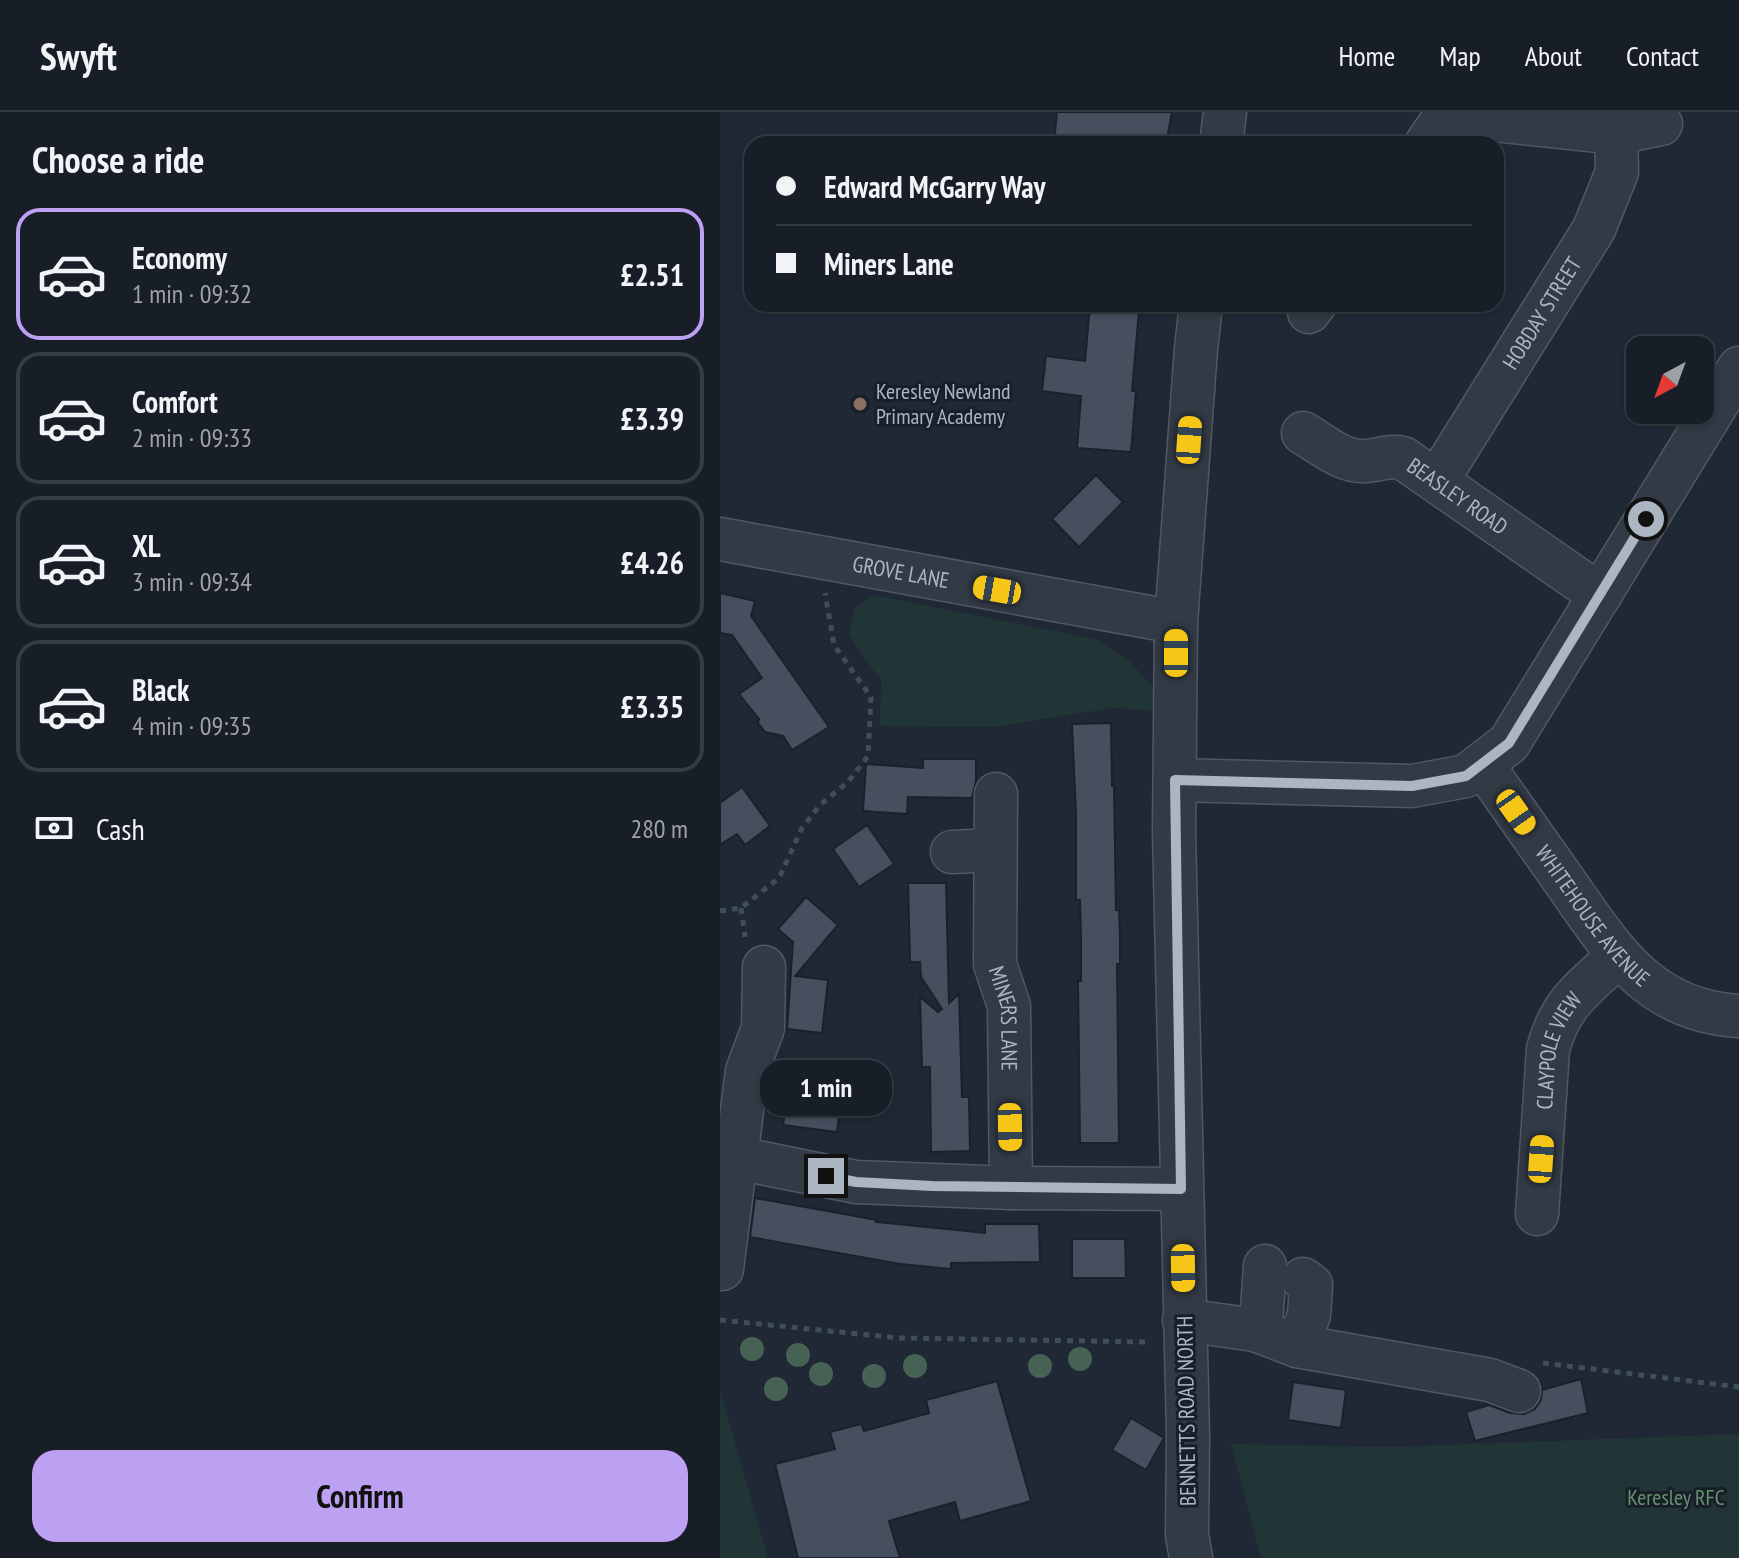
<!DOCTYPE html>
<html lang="en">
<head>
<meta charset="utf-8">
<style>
  body { margin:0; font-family:"PT Sans Narrow",sans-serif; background:#20272f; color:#f1f3f6; height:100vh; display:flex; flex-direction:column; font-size:30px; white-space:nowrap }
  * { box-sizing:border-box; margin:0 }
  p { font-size:26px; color:#9ea2a7 }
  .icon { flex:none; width:44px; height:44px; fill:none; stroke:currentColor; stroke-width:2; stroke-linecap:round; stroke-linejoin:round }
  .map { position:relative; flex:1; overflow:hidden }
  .side { display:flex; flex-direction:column; background:#171e27; width:720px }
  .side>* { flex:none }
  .top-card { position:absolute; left:24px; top:24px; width:760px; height:176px; border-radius:24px; box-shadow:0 2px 6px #0004,0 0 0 2px #363c44; display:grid; align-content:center; height:176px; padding:0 32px; background:#171e27 }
  .needle { width:52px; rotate:221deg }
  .controls { position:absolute; left:906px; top:224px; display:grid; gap:16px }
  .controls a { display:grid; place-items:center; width:88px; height:88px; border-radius:16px; background:#171e27; box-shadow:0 2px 6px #0004,0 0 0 2px #363c44; font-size:40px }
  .end { position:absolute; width:36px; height:36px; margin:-18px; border:10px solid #acb5c2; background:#111; box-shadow:0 0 0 4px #111 }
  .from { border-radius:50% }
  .bubble { position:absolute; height:56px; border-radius:24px; background:#171e27; box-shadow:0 2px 6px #0004,0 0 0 2px #363c44; font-size:26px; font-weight:700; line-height:56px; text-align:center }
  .car { position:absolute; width:24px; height:48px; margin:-24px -12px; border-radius:10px; box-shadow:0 0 6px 2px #0007; background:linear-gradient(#f5c518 24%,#345 0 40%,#f5c518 0 76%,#345 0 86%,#f5c518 0) }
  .top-card b { display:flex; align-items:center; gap:28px; height:76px; font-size:30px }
  .top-card b+b { border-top:2px solid #363c44 }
  .top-card i { width:20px; height:20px; background:#f1f3f6 }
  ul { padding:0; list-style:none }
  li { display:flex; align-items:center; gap:24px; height:132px; margin:0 16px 12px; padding:0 16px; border:4px solid #363c44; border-radius:24px }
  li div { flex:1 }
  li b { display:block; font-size:30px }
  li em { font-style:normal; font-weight:700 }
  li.active { border-color:#bca0f2 }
  li>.icon { width:72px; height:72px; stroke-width:1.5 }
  h2 { padding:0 32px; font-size:36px; line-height:96px }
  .pay { display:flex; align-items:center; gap:20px; height:88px; padding:0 32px; font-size:30px }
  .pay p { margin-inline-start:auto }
  .primary-button { display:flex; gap:16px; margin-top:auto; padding:16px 32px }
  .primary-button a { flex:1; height:92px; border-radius:24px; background:#bca0f2; color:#111; font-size:32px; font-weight:700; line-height:92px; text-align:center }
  header { display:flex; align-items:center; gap:48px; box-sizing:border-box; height:112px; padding:0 40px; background:#171e27; border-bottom:2px solid #363c44 }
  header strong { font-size:38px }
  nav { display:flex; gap:44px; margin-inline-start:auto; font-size:28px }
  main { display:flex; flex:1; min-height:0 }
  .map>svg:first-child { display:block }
  .green { fill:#223536 }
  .building { fill:#454f5e; stroke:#1a212b; stroke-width:2 }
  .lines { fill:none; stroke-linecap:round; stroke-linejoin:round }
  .minor-casing { stroke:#505863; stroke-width:45 }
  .path { stroke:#3f5053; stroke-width:5; stroke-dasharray:6 6; stroke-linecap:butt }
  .minor { stroke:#323a45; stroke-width:42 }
  .tree { fill:#466254 }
  .route { stroke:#acb5c2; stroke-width:10 }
  .education-dot { fill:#8d6e63; stroke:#181f29; stroke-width:3 }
  .labels { text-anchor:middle; stroke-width:6; stroke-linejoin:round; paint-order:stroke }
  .street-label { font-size:22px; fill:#acb5c2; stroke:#181f29 }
  .poi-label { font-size:22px; fill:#acb5c2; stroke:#181f29; text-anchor:start }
  .park-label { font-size:22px; fill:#65916f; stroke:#181f29 }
</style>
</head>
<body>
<header>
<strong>Swyft</strong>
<nav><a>Home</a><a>Map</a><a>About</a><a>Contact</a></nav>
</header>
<main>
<section class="side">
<h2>Choose a ride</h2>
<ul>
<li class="active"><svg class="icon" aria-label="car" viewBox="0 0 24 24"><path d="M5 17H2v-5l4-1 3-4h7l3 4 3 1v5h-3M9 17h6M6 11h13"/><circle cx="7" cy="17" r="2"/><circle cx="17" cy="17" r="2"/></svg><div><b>Economy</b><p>1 min · 09:32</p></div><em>£2.51</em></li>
<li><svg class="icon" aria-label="car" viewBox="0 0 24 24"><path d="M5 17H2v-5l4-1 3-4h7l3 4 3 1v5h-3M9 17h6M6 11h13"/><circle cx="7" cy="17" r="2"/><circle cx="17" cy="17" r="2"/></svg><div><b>Comfort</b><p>2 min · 09:33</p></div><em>£3.39</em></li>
<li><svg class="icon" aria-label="car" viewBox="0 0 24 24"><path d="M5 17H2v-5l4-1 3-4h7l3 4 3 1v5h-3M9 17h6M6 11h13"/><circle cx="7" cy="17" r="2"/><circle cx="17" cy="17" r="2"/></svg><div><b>XL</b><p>3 min · 09:34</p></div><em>£4.26</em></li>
<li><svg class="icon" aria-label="car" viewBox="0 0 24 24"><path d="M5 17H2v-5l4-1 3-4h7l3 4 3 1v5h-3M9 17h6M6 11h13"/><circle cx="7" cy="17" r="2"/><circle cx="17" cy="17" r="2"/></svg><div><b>Black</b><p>4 min · 09:35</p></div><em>£3.35</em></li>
</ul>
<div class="pay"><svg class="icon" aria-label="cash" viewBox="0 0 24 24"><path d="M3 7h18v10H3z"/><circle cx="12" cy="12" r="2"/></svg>Cash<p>280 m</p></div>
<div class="primary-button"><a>Confirm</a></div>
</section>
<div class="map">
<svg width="1019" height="1446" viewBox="0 0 1019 1446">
  <rect width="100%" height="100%" fill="#1f2834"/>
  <g class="green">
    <polygon points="153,483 378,528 410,550 432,574 440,599 393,596 274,615 160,614 161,569 129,523 134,497"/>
    <polygon points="0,1278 48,1446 0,1446"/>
    <polygon points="1019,1322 1019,1446 541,1446 511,1332 671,1335"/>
  </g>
  <g class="building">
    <polygon points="337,0 452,0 446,32 334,30"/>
    <polygon points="370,194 419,199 412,279 416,279 411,340 357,336 361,284 322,279 326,244 365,249"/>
    <polygon points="376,363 403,390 359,435 332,407"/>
    <polygon points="0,481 35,489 31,504 109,615 72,638 63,624 45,620 38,611 39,607 19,582 42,566 12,523 0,521"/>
    <polygon points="391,611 392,674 394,674 396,798 399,798 400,825 400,852 397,852 399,1031 360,1031 358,869 361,869 361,826 360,788 356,788 356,702 352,612"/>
    <polygon points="203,647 256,647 256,669 252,686 188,685 187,702 143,699 146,652 203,656"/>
    <polygon points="22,675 50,714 25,733 17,722 0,733 0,691"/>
    <polygon points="147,713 174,752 139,775 113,737"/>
    <polygon points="188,771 226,771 229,891 239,882 242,985 249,985 250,1039 211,1040 210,955 202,955 200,885 218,900 222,897 201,865 200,850 190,850"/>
    <polygon points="86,785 118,813 75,864 108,868 102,921 67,917 73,830 58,817"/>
    <polygon points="68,975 122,982 117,1020 63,1013"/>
    <polygon points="35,1086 157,1108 156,1110 265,1121 265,1112 319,1112 320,1150 231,1151 231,1157 180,1152 30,1125"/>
    <polygon points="352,1127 405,1127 406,1166 352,1166"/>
    <polygon points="861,1267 868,1301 755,1329 746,1300 769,1293 790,1301 804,1302 815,1297 821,1288 822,1278"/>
    <polygon points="277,1269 311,1389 240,1409 235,1390 169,1409 180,1446 78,1446 55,1352 115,1337 110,1320 141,1312 144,1319 209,1301 206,1288"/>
    <polygon points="573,1270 626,1278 621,1316 568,1308"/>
    <polygon points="411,1306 444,1326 426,1358 392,1338"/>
  </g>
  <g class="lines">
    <g class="minor-casing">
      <g id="minor">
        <polyline points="501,32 505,0"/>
        <polyline points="706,32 719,13 736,4 896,21 941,12"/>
        <polyline points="589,200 595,192"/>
        <path id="s1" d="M 583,321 C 602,332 623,351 646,349 C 660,348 669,343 683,346 L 880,483"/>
        <path id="s2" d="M 717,369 L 874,117 L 897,60 L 896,21"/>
        <path id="s3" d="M 0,427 L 456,510"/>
        <path id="s4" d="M 762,652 C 789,690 816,729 843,767 C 891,835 927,899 1019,904"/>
        <polyline points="455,668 692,674 746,664 789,631 1019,256"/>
        <path id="s5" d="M 276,682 L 275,852 L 289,894 L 291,1076"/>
        <polyline points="232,740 275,738"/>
        <polyline points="17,1046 136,1070 291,1076 461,1077"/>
        <path id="s6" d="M 817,1102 L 828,937 C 841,890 863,877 897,845"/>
        <polyline points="2,1157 27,959 43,916 44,855"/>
        <polyline points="464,1208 535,1218 577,1234 770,1268 799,1279"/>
        <polyline points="535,1218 542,1198 545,1154"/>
        <polyline points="577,1234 589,1203 591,1173 583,1167"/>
        <polyline points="471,1446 467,1423 468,1323 454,719 456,510 476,237 481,192"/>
      </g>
    </g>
    <g class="path">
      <polyline points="21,796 25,825"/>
      <polyline points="0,799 21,796 59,766 82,716 100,693 128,670 148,644 151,585 114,533 105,481"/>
      <polyline points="0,1208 179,1226 430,1230"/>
      <polyline points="823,1251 1019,1275"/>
    </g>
    <use href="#minor" class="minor"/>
  </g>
  <g class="tree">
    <circle cx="32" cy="1237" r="12"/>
    <circle cx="78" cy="1243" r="12"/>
    <circle cx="360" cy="1247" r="12"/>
    <circle cx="195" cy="1254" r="12"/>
    <circle cx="320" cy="1254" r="12"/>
    <circle cx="101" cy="1262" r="12"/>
    <circle cx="154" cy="1264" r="12"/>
    <circle cx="56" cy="1277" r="12"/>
  </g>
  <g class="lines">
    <polyline class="route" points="106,1064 136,1070 212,1074 461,1077 455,668 692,674 746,664 789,631 926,407"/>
  </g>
  <circle class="education-dot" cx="140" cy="292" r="8"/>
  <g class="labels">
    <g class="street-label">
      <text dy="8" stroke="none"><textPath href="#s2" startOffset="198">HOBDAY STREET</textPath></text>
      <text dy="8" stroke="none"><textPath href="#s1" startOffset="174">BEASLEY ROAD</textPath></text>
      <text dy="8" stroke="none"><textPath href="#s3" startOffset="184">GROVE LANE</textPath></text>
      <text dy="8" stroke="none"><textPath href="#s4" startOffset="188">WHITEHOUSE AVENUE</textPath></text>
      <text dy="8" stroke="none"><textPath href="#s5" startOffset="226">MINERS LANE</textPath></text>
      <text dy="8" stroke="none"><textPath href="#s6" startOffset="166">CLAYPOLE VIEW</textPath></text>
      <text transform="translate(466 1299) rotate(-91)" y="8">BENNETTS ROAD NORTH</text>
    </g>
    <g class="poi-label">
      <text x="156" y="287">Keresley Newland<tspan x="156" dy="25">Primary Academy</tspan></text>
    </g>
    <g class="park-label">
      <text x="956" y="1393">Keresley RFC</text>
    </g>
  </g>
</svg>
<div class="controls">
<a><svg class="needle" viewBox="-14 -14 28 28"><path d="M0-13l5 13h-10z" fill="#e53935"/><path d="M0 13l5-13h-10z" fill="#9ea2a7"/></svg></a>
</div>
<i class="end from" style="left:926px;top:407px"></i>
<i class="end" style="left:106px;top:1064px"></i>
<div class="bubble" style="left:40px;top:948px;width:132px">1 min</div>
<i class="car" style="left:469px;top:328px;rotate:4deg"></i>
<i class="car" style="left:277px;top:478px;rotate:280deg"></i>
<i class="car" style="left:456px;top:541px;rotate:0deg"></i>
<i class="car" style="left:796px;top:700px;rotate:145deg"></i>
<i class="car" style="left:290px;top:1015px;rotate:179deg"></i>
<i class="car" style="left:821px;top:1047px;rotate:4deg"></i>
<i class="car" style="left:463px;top:1156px;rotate:179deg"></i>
<div class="top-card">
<b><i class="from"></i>Edward McGarry Way</b>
<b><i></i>Miners Lane</b>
</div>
</div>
</main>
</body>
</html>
